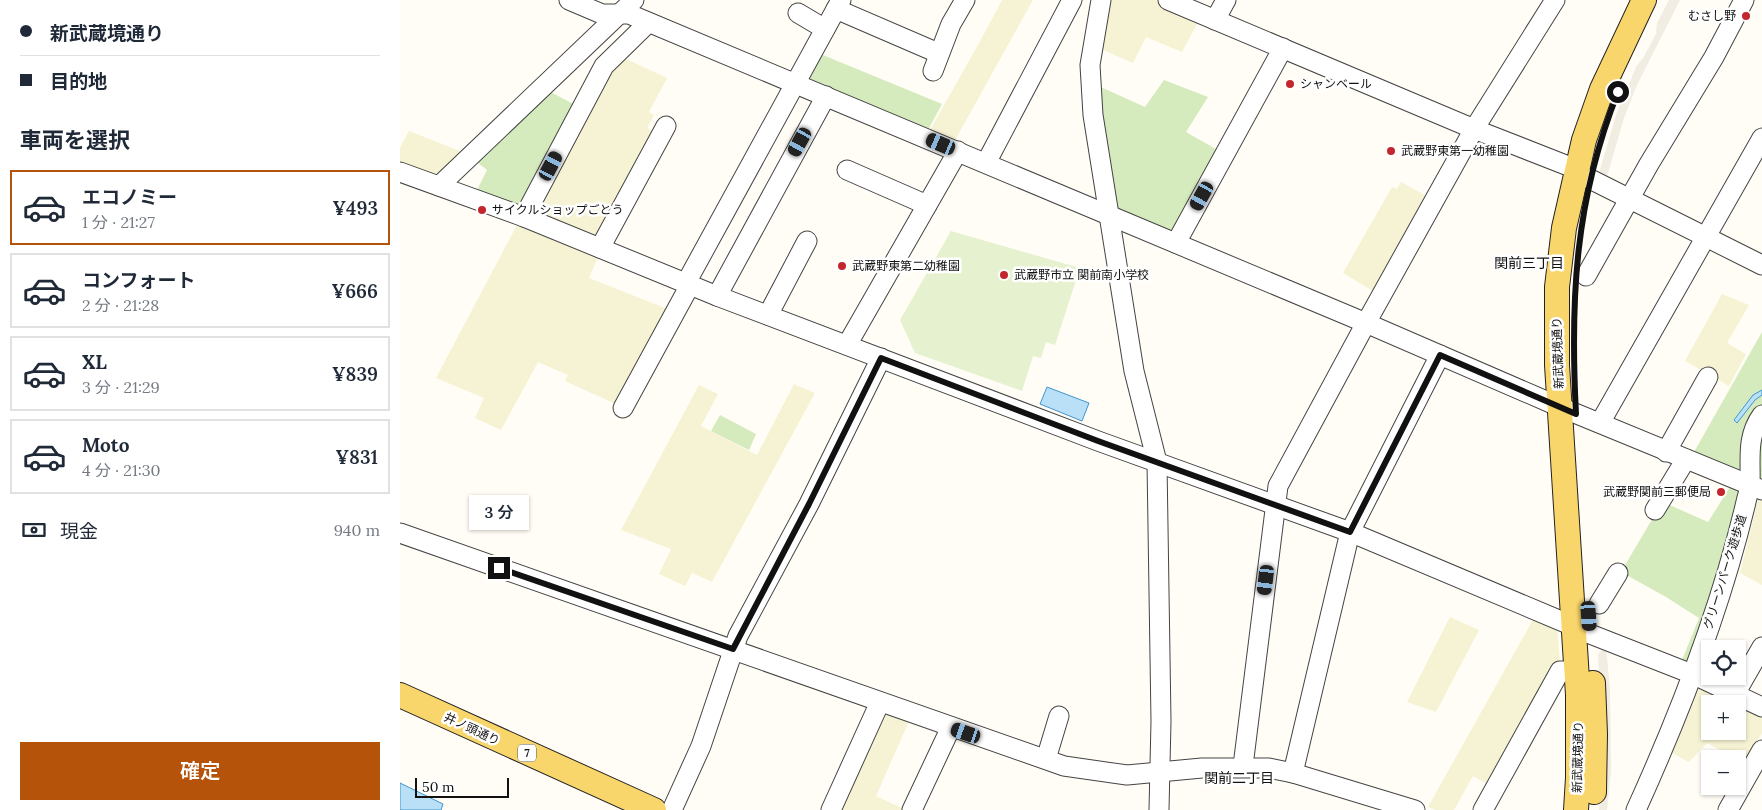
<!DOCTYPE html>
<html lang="ja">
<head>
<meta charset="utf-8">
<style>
  body { margin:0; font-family:Lora,"Noto Sans JP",serif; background:#f6f6f7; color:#1f2937; height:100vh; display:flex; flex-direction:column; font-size:19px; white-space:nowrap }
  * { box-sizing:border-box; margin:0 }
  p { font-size:16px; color:#747a83 }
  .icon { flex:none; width:28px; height:28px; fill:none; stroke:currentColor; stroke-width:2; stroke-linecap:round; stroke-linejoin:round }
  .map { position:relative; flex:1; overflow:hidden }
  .panel { display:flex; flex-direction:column; background:#fff; width:400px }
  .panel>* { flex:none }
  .banner { display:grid; align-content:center; height:110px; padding:0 20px; background:#fff }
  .controls { position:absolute; left:1301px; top:640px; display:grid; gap:10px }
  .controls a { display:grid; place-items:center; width:45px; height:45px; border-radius:0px; background:#fff; box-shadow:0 1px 4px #0004; font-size:25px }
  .scale { position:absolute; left:15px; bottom:12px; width:94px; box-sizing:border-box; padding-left:5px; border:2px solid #111; border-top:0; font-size:14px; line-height:18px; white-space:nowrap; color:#111; -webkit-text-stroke:4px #fff; paint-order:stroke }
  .end { position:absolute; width:22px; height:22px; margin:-11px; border:6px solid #111; background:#fff; box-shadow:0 0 0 2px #fff }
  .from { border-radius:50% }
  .bubble { position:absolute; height:35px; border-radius:0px; background:#fff; box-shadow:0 1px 4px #0004; font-size:16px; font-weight:600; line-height:35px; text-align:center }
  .car { position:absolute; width:15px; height:30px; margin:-15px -8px; border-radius:6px; box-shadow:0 0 4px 1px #0007; background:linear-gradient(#222 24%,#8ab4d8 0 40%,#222 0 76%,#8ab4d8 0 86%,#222 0) }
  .banner b { display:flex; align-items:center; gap:18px; height:48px; font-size:19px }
  .banner b+b { border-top:1px solid #e0e1e3 }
  .banner i { width:12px; height:12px; background:#1f2937 }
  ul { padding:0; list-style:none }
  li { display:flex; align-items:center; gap:15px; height:75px; margin:0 10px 8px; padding:0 10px; border:2px solid #e0e1e3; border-radius:0px }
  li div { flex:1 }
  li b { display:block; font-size:19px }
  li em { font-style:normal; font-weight:600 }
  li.current { border-color:#b45309 }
  li>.icon { width:45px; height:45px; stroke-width:1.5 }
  h2 { padding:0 20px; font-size:22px; line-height:60px }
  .pay { display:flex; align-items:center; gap:12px; height:55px; padding:0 20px; font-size:19px }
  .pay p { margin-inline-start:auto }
  .action { display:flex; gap:10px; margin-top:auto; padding:10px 20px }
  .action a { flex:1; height:58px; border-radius:0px; background:#b45309; color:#fff; font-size:20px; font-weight:600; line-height:58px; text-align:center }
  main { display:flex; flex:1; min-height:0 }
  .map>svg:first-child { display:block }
  .farmland { fill:#f6f3d4; fill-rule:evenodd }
  .green { fill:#d5ebbd }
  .pitch { fill:#e6f2cf }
  .plaza { fill:#f1ede2 }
  .water { fill:#b9e0f7; stroke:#3f96cf }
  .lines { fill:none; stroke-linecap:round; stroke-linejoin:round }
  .minor-casing { stroke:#444; stroke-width:21 }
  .major-casing { stroke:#222; stroke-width:26 }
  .minor { stroke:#fff; stroke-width:19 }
  .major { stroke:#f9d66b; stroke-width:24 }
  .route { stroke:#111; stroke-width:6 }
  .poi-dot { fill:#c4262e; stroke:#fff; stroke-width:2 }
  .labels { text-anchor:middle; stroke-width:5; stroke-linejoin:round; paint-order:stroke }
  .shield { fill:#fff; stroke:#585858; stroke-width:1 }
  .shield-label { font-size:11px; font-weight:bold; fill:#111 }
  .poi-label { font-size:12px; fill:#111; stroke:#fff; text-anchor:start }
  .street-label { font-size:12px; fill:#111; stroke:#fff }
  .neighbourhood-label { font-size:14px; fill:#111; stroke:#fff }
</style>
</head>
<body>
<main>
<section class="panel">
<div class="banner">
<b><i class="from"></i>新武蔵境通り</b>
<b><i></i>目的地</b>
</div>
<h2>車両を選択</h2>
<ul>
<li class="current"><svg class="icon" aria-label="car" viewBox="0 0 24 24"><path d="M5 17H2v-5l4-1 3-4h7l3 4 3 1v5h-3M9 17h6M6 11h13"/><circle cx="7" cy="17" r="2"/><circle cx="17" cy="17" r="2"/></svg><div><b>エコノミー</b><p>1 分 · 21:27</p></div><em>¥493</em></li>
<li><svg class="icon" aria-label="car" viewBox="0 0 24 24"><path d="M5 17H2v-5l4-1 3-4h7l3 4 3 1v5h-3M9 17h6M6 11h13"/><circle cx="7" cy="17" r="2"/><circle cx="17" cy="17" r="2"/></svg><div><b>コンフォート</b><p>2 分 · 21:28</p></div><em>¥666</em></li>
<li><svg class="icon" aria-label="car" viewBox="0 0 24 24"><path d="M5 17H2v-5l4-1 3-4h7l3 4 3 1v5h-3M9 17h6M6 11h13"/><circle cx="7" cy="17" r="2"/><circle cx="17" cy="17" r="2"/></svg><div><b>XL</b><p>3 分 · 21:29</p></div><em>¥839</em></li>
<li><svg class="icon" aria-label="car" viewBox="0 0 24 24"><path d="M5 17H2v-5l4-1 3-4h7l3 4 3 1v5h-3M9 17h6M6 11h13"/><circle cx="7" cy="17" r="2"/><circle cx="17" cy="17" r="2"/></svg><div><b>Moto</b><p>4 分 · 21:30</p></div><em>¥831</em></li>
</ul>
<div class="pay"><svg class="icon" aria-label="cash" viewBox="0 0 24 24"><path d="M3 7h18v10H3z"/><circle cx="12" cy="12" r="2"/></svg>現金<p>940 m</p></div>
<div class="action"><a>確定</a></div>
</section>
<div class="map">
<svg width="1362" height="810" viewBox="0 0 1362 810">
  <rect width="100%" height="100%" fill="#fffdf5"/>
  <g class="farmland">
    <polygon points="602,0 633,0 554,142 530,130 584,34 591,37 584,34"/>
    <polygon points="704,0 755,0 800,18 782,52 746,37 733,63 696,47"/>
    <polygon points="222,57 267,78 249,112 254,115 247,128 256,133 199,238 133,215 207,70"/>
    <polygon points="9,131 65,153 43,174 31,177 0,165 0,148"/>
    <polygon points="1001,182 1030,198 976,293 943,273 992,187 997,189"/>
    <polygon points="118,223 199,255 189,278 270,310 220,406 165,381 168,375 138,362 101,430 75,418 84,398 36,378"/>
    <polygon points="1322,294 1349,305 1327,343 1346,354 1329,386 1285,361"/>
    <polygon points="394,384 415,393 312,582 292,573 285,586 259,574 271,549 221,530 299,385 318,394 301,426 357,455"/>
    <polygon points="1359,495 1362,497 1362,585 1340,573"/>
    <polygon points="1135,616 1157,626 1160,662 1091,786 1073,776 1054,810 1036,810 1028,807"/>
    <polygon points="1050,617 1079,630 1036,712 1007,702"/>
    <path d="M 1300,685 L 1362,713 L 1362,733 L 1344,763 L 1307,743 L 1289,762 L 1270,752 ZM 1310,704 L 1338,704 L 1338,731 L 1310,731 Z"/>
    <polygon points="480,711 510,719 476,796 506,810 435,810"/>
  </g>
  <g class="green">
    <polygon points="418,53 542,104 528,130 408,80 406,75"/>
    <polygon points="764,80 808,97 786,132 821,152 775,234 711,206 694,84 745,107"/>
    <polygon points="147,90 177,106 123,208 77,190 87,170 74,160"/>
    <polygon points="1362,332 1362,478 1355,479 1294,452"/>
    <polygon points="320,415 356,434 349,450 311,431"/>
    <polygon points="1330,487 1356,496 1337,575 1303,675 1280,665 1299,618 1266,597 1221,572 1257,511 1265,503 1308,522"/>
  </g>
  <polygon class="pitch" points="551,231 680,268 655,345 646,342 641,358 633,356 622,391 515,353 500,320"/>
  <g class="plaza">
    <polygon points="1269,0 1280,0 1237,85 1224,118 1206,180 1199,173 1216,115 1236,67 1243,58 1256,34 1257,23"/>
    <polygon points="1206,646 1210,690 1211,771 1207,810 1199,810 1202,730 1198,654"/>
  </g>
  <g class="water">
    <polygon points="647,387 689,403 682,421 640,404"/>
    <polygon points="1362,390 1362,395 1355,400 1337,423 1334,420 1353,395"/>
    <polygon points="0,783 43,804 41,810 0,810"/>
  </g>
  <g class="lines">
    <g class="minor-casing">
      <g id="minor">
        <polyline points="169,0 202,14 229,14 966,323 1160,407 1362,490"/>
        <polyline points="701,0 690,65 693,115 734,371 757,462 761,721 759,810"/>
        <polyline points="768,0 1074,129 1176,169"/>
        <polyline points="436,9 538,53"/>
        <polyline points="398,13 425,29"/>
        <polyline points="815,20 826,0"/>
        <polyline points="533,71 551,24 565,0"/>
        <polyline points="586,163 672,0"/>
        <polyline points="447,170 527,205"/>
        <polyline points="0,172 124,217 317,296 698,441 950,532 1173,626"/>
        <polyline points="1190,179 1362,265"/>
        <polyline points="39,186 234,0"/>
        <polyline points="124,217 204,66 248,23"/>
        <polyline points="776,243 883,48"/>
        <polyline points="200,248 266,126"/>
        <polyline points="1186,276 1249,164 1314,57 1344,0"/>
        <polyline points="286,283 441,0"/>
        <polyline points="317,296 426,96"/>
        <polyline points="368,315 407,241"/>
        <polyline points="447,345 558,151"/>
        <polyline points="223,408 290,285"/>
        <polyline points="1200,423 1362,138"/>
        <polyline points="1266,452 1308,377"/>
        <polyline points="1255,510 1286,459"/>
        <polyline points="0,533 664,766 727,775 802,768 869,768 893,773 1015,810"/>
        <polyline points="1199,604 1218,573"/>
        <polyline points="1190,634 1292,674 1362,707"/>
        <polyline points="1335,694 1362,647"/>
        <polyline points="646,759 659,716"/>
        <polyline points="843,766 878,486 966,323 1074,129 1155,0"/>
        <polyline points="893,773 950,532 1040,355"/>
        <polyline points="272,810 301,746 338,636 409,504 481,358"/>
        <polyline points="431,810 480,702"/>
        <polyline points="512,810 551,727"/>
        <polyline points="1083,810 1160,671 1166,671"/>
        <path d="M 1236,810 C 1281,711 1321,608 1346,502 C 1347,496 1350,490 1350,484 C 1351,459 1346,437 1362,415"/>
        <polyline points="1328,810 1362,750"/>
      </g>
    </g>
    <g class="major-casing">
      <g id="major">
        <polyline points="1193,683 1195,734 1194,792"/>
        <polyline points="0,695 254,810"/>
        <polyline points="1176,810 1178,778 1178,695 1157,365 1157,287 1164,228 1184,140 1202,89 1244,0"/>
      </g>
    </g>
    <use href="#minor" class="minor"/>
    <use href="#major" class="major"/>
  </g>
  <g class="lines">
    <path class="route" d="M 99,568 L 333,649 L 409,504 L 481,358 L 698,441 L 950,532 L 1040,355 L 1176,414 C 1170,299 1175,200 1218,92"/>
  </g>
  <g class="poi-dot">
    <circle cx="1346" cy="16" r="5"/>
    <circle cx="890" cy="84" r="5"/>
    <circle cx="991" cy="151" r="5"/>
    <circle cx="82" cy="210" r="5"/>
    <circle cx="442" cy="266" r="5"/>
    <circle cx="604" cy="275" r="5"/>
    <circle cx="1321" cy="492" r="5"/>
  </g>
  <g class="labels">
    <rect class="shield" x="118" y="744.5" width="18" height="17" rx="4"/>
    <g class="shield-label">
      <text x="127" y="757">7</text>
    </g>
    <g class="poi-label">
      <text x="1336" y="20" text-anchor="end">むさし野</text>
      <text x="900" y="88">シャンベール</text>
      <text x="1001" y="155">武蔵野東第一幼稚園</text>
      <text x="92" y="214">サイクルショップごとう</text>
      <text x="452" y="270">武蔵野東第二幼稚園</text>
      <text x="614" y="279">武蔵野市立 関前南小学校</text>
      <text x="1311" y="496" text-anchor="end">武蔵野関前三郵便局</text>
    </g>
    <g class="street-label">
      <text transform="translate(1158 353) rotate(-92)" y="4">新武蔵境通り</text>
      <text transform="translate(1325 572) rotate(-73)" y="4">グリーンパーク遊歩道</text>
      <text transform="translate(72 729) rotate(25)" y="4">井ノ頭通り</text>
      <text transform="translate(1178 757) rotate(-89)" y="4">新武蔵境通り</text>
    </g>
    <g class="neighbourhood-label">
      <text x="1129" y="268">関前三丁目</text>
      <text x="839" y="783">関前二丁目</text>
    </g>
  </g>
</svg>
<div class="controls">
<a><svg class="icon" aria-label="locate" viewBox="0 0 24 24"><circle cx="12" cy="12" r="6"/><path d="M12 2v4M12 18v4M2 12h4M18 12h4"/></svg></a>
<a>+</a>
<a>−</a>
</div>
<div class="scale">50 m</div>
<i class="end from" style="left:1218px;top:92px"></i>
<i class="end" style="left:99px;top:568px"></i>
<div class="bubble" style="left:69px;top:495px;width:60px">3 分</div>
<i class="car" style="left:400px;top:142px;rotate:209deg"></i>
<i class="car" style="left:541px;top:144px;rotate:293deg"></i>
<i class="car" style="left:151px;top:166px;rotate:28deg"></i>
<i class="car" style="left:802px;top:196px;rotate:209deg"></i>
<i class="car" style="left:866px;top:580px;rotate:187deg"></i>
<i class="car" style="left:1189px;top:616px;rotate:176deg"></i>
<i class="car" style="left:566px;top:733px;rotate:289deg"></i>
</div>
</main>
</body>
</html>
